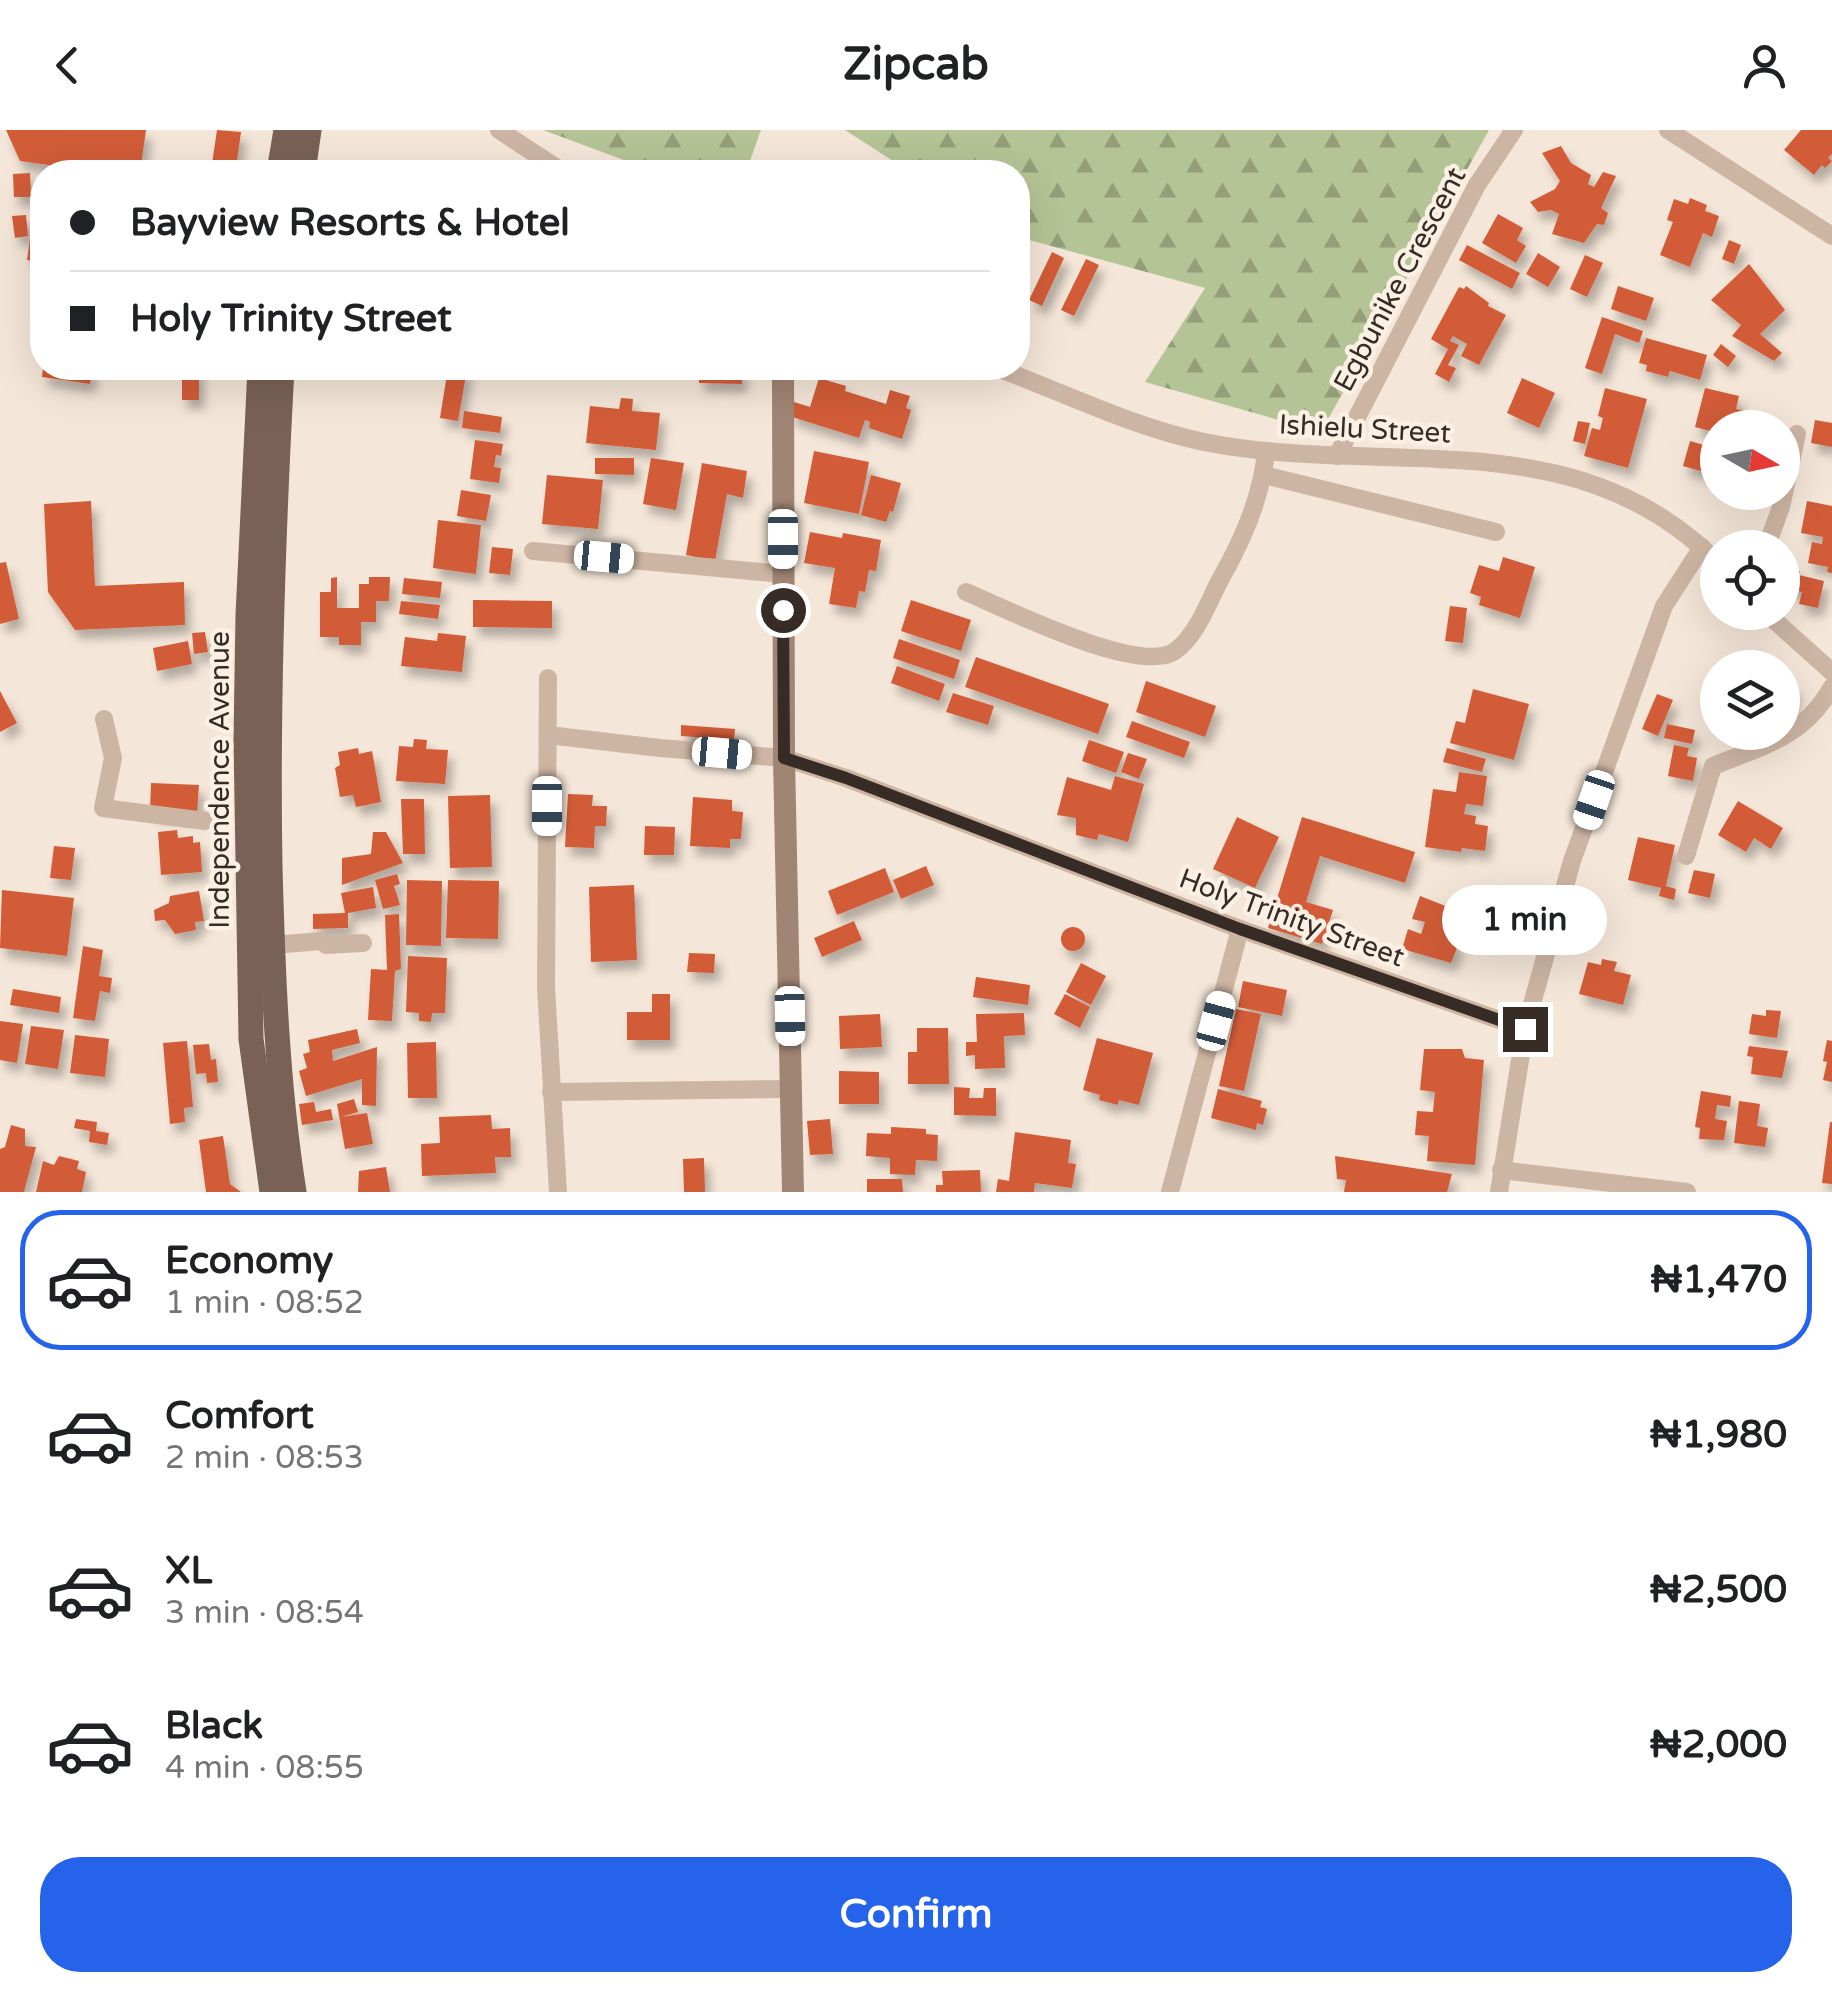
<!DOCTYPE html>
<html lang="en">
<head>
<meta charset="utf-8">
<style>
  body { margin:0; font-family:"Varela Round",sans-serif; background:#f2f2f2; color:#202124; height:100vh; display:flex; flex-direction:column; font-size:38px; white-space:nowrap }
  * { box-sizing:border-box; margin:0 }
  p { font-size:32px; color:#757577 }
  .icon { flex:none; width:55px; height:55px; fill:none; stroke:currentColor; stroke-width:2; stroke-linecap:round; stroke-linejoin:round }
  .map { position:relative; height:1062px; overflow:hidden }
  .panel { display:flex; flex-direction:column; background:#fff; flex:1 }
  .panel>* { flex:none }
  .guide { position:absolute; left:30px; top:30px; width:1000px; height:220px; border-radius:40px; box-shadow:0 10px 40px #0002; display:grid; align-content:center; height:220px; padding:0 40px; background:#fff }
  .needle { width:65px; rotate:99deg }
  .controls { position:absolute; left:1700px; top:280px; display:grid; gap:20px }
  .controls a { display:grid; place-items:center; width:100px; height:100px; border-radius:50%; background:#fff; box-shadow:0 10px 40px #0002; font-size:50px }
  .end { position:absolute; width:45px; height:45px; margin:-22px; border:12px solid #372b26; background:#fff; box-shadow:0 0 0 5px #fff }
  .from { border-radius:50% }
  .bubble { position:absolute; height:70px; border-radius:35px; background:#fff; box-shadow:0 10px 40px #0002; font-size:32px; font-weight:700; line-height:70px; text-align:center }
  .car { position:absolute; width:30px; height:60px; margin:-30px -15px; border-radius:12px; box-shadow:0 0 8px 2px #0007; background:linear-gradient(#fff 24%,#345 0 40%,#fff 0 76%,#345 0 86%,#fff 0) }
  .guide b { display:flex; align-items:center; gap:35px; height:95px; font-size:38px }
  .guide b+b { border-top:2px solid #e0e0e0 }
  .guide i { width:25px; height:25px; background:#202124 }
  ul { padding:18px 0 0; list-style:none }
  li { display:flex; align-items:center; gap:30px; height:140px; margin:0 20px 15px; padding:0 20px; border:5px solid transparent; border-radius:40px }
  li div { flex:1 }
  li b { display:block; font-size:38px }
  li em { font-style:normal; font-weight:700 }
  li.selected { border-color:#2563eb }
  li>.icon { width:90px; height:90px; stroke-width:1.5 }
  .primary-button { display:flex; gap:20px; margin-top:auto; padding:20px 40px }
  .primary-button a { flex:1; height:115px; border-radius:40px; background:#2563eb; color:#fff; font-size:40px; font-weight:700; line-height:115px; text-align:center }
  header { display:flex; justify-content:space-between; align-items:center; height:130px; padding:0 40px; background:#fff; font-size:45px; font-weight:700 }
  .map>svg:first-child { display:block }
  .forest { fill:url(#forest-firs) }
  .building { fill:#d25b38; filter:url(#shadow) }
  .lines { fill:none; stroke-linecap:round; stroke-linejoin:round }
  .street { stroke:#cdb5a3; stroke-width:18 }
  .secondary { stroke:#a08474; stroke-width:22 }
  .primary { stroke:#7a6155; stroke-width:25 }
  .route { stroke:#372b26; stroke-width:12 }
  .labels { text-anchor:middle; stroke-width:9; stroke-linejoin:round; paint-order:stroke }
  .street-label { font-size:28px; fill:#372b26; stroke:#fbf0e4 }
</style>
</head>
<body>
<header><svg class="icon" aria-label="back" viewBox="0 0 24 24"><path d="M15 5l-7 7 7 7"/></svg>Zipcab<svg class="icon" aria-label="person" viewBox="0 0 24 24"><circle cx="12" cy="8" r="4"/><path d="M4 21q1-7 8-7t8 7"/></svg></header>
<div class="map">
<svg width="1832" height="1062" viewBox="0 0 1832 1062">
  <defs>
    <pattern id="forest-firs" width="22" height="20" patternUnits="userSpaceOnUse" patternTransform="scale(2.5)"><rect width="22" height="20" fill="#b5c496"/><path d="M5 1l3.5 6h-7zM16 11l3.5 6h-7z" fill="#949f7a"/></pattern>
    <filter id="shadow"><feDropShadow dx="5.5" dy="9" stdDeviation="5" flood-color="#0004"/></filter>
  </defs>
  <rect width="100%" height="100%" fill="#f4e6d8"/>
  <g class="forest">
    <polygon points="543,0 761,0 746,42 656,42"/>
    <polygon points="845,0 1489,0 1321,302 1145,252 1205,158 1018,107 1018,42 910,42"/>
  </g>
  <g class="building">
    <polygon points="6,0 146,0 140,42 99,42 20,31"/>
    <polygon points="217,0 241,2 236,38 212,34"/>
    <polygon points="1801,0 1832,0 1832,24 1828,28 1832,31 1825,38 1822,35 1814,45 1784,20"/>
    <polygon points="1561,16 1571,33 1591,45 1588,54 1594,57 1603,42 1616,46 1601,78 1608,83 1604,95 1597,94 1584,113 1552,104 1559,84 1551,80 1538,82 1530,72 1555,59 1560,51 1542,23"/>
    <polygon points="30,43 31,67 14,67 13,44"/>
    <polygon points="1690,68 1707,75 1705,81 1719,86 1712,107 1703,103 1690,137 1660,125 1673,92 1667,90 1674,69 1688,74"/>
    <polygon points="1498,84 1523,98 1517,110 1526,116 1516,133 1482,113"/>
    <polygon points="26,85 28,106 15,108 12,86"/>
    <polygon points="31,101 42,103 42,133 27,130"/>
    <polygon points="1729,110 1741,115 1734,134 1722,129"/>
    <polygon points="1467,115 1520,143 1512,159 1459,130"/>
    <polygon points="1052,122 1064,128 1042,176 1029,170"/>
    <polygon points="1538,123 1560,137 1548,157 1526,144"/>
    <polygon points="1585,125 1603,133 1587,167 1570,159"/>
    <polygon points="1086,129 1099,135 1074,186 1061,180"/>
    <polygon points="1749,134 1785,180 1760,204 1782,223 1774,231 1732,206 1741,195 1711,170"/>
    <polygon points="1466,156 1489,173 1488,176 1506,185 1479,235 1461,226 1467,214 1453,206 1450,211 1459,215 1448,235 1456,238 1449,252 1435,244 1448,219 1431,209 1459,157 1464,159"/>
    <polygon points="1618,156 1654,168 1646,191 1611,179"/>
    <polygon points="1602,187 1643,201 1639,213 1615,204 1602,244 1585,238"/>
    <polygon points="1646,208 1707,225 1700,250 1670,241 1668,247 1646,241 1647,235 1639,233"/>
    <polygon points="1721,214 1736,226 1728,237 1713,225"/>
    <polygon points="43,238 93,238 90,254 42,247"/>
    <rect x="182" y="238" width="17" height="32"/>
    <polygon points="448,238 467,239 458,291 440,288"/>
    <polygon points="699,238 742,238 742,254 699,253"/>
    <polygon points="819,248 846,256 845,261 886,274 890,260 910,266 906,278 911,280 902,309 869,298 870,292 865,290 859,308 789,286 794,272 810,277"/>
    <polygon points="1522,248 1555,263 1539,298 1507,283"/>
    <polygon points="1605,258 1647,269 1628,338 1584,326 1592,298 1600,300 1603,288 1598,286"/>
    <polygon points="1705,258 1739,266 1736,279 1753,283 1749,298 1718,298 1718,303 1695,297"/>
    <polygon points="621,268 633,269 632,281 660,283 656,320 586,313 590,276 619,279"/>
    <polygon points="464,281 502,287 500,303 462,298"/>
    <polygon points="1815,290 1832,293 1832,317 1811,313"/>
    <polygon points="1578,291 1590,293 1585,314 1573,311"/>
    <polygon points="475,310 503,314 501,326 496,325 494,337 501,338 499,353 470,349"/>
    <polygon points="1690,311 1718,319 1718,346 1683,336"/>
    <polygon points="814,321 869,332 859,384 804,373"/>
    <polygon points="595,328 634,328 634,345 595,344"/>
    <polygon points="651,328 684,333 676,380 643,374"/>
    <polygon points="702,333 747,341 743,368 727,364 715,431 686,425"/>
    <polygon points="547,345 603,350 598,399 542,394"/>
    <polygon points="871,345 901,353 893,382 890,381 886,392 861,385"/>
    <polygon points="461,360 491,365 486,391 457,386"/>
    <polygon points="91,371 95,456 184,452 185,495 75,500 48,462 44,374"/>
    <polygon points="1807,371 1832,376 1832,443 1827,442 1828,437 1808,433 1812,412 1822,414 1823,407 1801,403"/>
    <polygon points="438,390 481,395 476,444 433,438"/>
    <polygon points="810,402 842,408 843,403 881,410 876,441 869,440 865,462 859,461 856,478 829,474 835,438 804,433"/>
    <polygon points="492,417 513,419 510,445 489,443"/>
    <polygon points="1503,427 1535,437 1520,488 1479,475 1481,467 1470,463 1479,435 1499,441"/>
    <polygon points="6,432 19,489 0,494 0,433"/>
    <polygon points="1789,438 1800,441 1799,445 1824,451 1818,478 1799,474 1802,462 1782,457 1782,441 1788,443"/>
    <polygon points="337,447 337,478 359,478 359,454 369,454 369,447 390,447 389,471 376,471 376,492 361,492 361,515 339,515 339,507 320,507 320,462 331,462 331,448"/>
    <polygon points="404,448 442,452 440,468 402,464"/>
    <polygon points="473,470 552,471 552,498 473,497"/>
    <polygon points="911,470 971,490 961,521 901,501"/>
    <polygon points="401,471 440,475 438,489 399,484"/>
    <polygon points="1450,476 1467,478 1463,513 1445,511"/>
    <polygon points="205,502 208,522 194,524 192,503"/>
    <polygon points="438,503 466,506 462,542 401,536 405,507 437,511"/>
    <polygon points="899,509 960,530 954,549 893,528"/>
    <polygon points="188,511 192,534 157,541 153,518"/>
    <polygon points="976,527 1109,574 1098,604 965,557"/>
    <polygon points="897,536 945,554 939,571 891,553"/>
    <polygon points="1146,551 1216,576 1205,607 1136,582"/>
    <polygon points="1782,554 1796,558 1788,589 1782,588"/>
    <polygon points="1473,559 1529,574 1514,630 1450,613 1456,591 1465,593"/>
    <polygon points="0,561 17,593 0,602"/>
    <polygon points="953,563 994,576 988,595 946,582"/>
    <polygon points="1657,564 1673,570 1658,606 1642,599"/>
    <polygon points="1132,591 1190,612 1184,628 1126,607"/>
    <polygon points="1667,594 1695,600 1692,614 1664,608"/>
    <polygon points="681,595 735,599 734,610 681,606"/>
    <polygon points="414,609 427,610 426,619 448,620 445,654 396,651 399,616 413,617"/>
    <polygon points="1089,610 1124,622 1116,643 1082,631"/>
    <polygon points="1674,615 1689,618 1687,626 1697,628 1693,651 1668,646"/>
    <polygon points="358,618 359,624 372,621 381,672 356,677 353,665 340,667 335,638 340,635 338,622"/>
    <polygon points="1447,618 1486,629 1482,642 1443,632"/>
    <polygon points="1128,623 1147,629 1139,649 1121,642"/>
    <polygon points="1459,642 1487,646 1483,676 1466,674 1464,684 1476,686 1475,694 1488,696 1485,721 1462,718 1461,722 1425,717 1433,659 1456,662"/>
    <polygon points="1115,646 1144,654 1128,712 1099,704 1097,710 1076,705 1076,688 1057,685 1067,647 1111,660"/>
    <polygon points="151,653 199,655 197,684 150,682"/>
    <polygon points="568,664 593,665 592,676 607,676 606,696 595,696 594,718 565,717"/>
    <polygon points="490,665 492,737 450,738 448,666"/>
    <polygon points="693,667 732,670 732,681 743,682 741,709 730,709 730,718 690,716"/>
    <polygon points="401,669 424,669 425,724 403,724"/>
    <polygon points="1738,671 1783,698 1771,719 1754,708 1746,722 1718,705"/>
    <polygon points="1237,687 1279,707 1255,758 1213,739"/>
    <polygon points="1302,687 1415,722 1405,753 1320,726 1306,772 1333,780 1322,814 1268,798"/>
    <polygon points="645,696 675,697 674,725 644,725"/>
    <polygon points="177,700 178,708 193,706 193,713 200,712 202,742 161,745 158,702"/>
    <polygon points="373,702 386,702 403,733 342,755 342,728 371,724"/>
    <polygon points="1638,707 1675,715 1666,756 1676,759 1674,770 1659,766 1661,758 1628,750"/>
    <polygon points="54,716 75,718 71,750 50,748"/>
    <polygon points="926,736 934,755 901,769 893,750"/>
    <polygon points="885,738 894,762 837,785 828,761"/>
    <polygon points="1694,740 1715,744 1710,768 1688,763"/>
    <polygon points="397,744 400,754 394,756 400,775 383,779 375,750"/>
    <polygon points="407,750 442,751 441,816 406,815"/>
    <polygon points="448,750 499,751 498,809 446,808"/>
    <polygon points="634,755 637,830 591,832 589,757"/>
    <polygon points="373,757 376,778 348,783 348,798 313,799 313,784 345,783 341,763"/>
    <polygon points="2,760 74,768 67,826 0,818"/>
    <polygon points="199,761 204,791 195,792 196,800 175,804 165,790 155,791 154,780 169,773 170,766"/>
    <polygon points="1420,766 1471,786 1465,799 1455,799 1451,811 1459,813 1451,833 1402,819 1408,799 1421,804 1425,792 1412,789"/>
    <polygon points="399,784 401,839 395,841 392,891 368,890 371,839 387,840 385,785"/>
    <polygon points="854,791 862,810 822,827 814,808"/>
    <circle cx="1073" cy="809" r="12"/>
    <polygon points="83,816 103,820 99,846 112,848 110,863 100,861 95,891 73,888"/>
    <polygon points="689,823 715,824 714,843 687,842"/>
    <polygon points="408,826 447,828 445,883 432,883 431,892 419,891 419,883 406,882"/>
    <polygon points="1602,829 1617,832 1614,841 1631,845 1623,875 1579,864 1588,832 1601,835"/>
    <polygon points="1081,833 1106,846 1091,875 1066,862"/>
    <polygon points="976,847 1030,855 1028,875 973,867"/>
    <polygon points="1243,851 1287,860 1282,886 1238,877"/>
    <polygon points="13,859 61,867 59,883 10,875"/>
    <polygon points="652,864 670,864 670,910 627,910 627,882 652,882"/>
    <polygon points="1065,864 1090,877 1080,898 1054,884"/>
    <polygon points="1236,879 1261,884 1244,961 1219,956"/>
    <polygon points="1766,880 1781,881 1777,908 1749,904 1752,884 1766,886"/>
    <polygon points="1024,883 1025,905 1004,906 1005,938 975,939 975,925 966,926 966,912 977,912 976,884"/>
    <polygon points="880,884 882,917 840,919 839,886"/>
    <polygon points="0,891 23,894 17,933 0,930"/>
    <polygon points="31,896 64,900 58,939 25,934"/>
    <polygon points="917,898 948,898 949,954 908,954 908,922 917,922"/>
    <polygon points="357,899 360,913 332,920 333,931 377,917 376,976 362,975 362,949 306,966 299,941 307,938 303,924 310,922 308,910"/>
    <polygon points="75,905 109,909 105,947 70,943"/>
    <polygon points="1097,908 1153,923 1139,975 1119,970 1118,975 1099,970 1100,965 1083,960"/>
    <polygon points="1827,910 1832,911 1832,952 1823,950 1827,932 1823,931"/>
    <polygon points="187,911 193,977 184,978 185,992 170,994 163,913"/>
    <polygon points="436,912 437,968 408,968 407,913"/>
    <polygon points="209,914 211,930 216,929 218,952 207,953 206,943 196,944 193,915"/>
    <polygon points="1749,916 1788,921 1782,948 1751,944 1753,927 1747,926"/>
    <polygon points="1424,919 1462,919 1465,928 1484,930 1475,1035 1427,1031 1429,1006 1415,1005 1417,981 1433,982 1435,962 1420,960"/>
    <polygon points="839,941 879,942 879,974 839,974"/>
    <polygon points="954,957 970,958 969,968 983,968 984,958 996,958 996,986 954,985"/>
    <polygon points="1218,959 1262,971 1260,977 1267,979 1263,995 1257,993 1256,1000 1211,988"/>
    <polygon points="1701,961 1731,966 1730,977 1717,975 1715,989 1727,991 1724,1010 1699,1009 1700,998 1695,997"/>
    <polygon points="354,969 358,982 341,987 367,983 373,1014 345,1019 337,974"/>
    <polygon points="1739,971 1760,974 1757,996 1768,998 1765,1017 1734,1013"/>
    <polygon points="314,972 316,982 331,979 333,990 302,995 299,974"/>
    <polygon points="491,985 492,999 510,998 511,1027 495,1027 496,1043 422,1046 421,1014 440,1013 439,987"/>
    <polygon points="76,989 97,992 96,1001 109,1003 107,1015 89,1012 90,1001 74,998"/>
    <polygon points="830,989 833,1024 810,1025 807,991"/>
    <polygon points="1830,992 1832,992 1832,1054 1822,1053"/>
    <polygon points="11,995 25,999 25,1016 36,1017 24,1062 0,1062 0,1019 5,1017"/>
    <polygon points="891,997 926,999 926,1004 938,1005 937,1031 916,1030 915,1045 890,1044 890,1028 866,1026 867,1003 891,1004"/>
    <polygon points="1015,1002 1071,1010 1068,1033 1076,1034 1072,1058 1035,1053 1034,1062 996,1062 998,1049 1009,1051"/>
    <polygon points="223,1006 230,1054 241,1062 206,1062 199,1010"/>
    <polygon points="59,1026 79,1031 77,1039 86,1042 82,1062 36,1062 43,1031 54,1035"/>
    <polygon points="1335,1026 1452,1044 1447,1062 1344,1062 1346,1050 1337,1049"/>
    <polygon points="704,1028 705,1062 684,1062 683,1029"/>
    <polygon points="386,1037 390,1062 358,1062 359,1041"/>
    <polygon points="980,1040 981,1062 936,1062 936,1055 943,1055 942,1041"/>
    <polygon points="867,1049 902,1049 903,1062 867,1062"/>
  </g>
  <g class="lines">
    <g class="street">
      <polyline points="499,0 563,42"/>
      <polyline points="1668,0 1832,106"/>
      <path d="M 997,238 C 1065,263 1132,297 1204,312 C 1383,348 1574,287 1718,433"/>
      <polyline points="1337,326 1477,55 1514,0"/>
      <polyline points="1264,345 1496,402"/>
      <polyline points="1766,418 1781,377 1797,304"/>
      <polyline points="533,421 783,444"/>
      <path d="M 966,462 C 1006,479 1140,546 1175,521 C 1197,505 1208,473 1220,450 C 1243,410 1262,366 1266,321"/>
      <polyline points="1765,482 1832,542"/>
      <polyline points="548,548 546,857 558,1062"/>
      <polyline points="104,589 113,628 103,678 205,691"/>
      <polyline points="548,605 660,618 784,628 846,648 1240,799 1525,899"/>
      <path d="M 1686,726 L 1713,636 C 1763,616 1804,607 1832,557"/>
      <polyline points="272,815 322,811 326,815 363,813"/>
      <polyline points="551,962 792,959"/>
      <polyline points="1501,1040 1687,1062"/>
      <polyline points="1170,1062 1240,799"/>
      <polyline points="1499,1062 1525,899 1572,731 1664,476 1702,417"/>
    </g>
    <polyline class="secondary" points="783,238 784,628 793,1062"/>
    <g class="primary">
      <polyline points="279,42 286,0"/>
      <polyline points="303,42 309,0"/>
      <polyline points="260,238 248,485 246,610 251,909 272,1062"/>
      <path d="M 282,238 C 273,404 267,571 270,737 C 273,847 277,954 294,1062"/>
    </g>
  </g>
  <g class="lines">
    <polyline class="route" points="783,480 784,628 846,648 1240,799 1525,899"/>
  </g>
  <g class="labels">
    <g class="street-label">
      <text transform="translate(1399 149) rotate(-62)" y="10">Egbunike Crescent</text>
      <text transform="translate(1365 298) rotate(3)" y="10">Ishielu Street</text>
      <text transform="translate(219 650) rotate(-90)" y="10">Independence Avenue</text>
      <text transform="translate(1292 787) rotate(20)" y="10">Holy Trinity Street</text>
    </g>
  </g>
</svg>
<div class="controls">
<a><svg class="needle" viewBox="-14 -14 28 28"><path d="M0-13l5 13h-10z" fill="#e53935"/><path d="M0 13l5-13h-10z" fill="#757577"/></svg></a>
<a><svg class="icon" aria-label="locate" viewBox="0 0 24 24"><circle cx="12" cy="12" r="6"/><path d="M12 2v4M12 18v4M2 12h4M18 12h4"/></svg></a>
<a><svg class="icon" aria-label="layers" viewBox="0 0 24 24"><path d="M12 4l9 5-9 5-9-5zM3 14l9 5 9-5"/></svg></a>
</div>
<i class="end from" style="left:783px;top:480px"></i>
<i class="end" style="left:1525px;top:899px"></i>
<div class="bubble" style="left:1442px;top:755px;width:165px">1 min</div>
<i class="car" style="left:783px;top:409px;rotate:180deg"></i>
<i class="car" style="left:604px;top:427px;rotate:95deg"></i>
<i class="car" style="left:722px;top:623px;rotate:95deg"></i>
<i class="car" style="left:1594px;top:670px;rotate:199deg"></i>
<i class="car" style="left:547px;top:676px;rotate:180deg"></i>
<i class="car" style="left:790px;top:886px;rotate:179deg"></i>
<i class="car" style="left:1216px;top:891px;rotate:15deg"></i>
<div class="guide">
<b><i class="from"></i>Bayview Resorts &amp; Hotel</b>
<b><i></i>Holy Trinity Street</b>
</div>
</div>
<section class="panel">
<ul>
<li class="selected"><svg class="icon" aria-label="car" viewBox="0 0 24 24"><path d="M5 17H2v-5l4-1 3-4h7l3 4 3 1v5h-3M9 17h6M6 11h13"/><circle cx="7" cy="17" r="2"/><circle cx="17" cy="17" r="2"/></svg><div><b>Economy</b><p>1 min · 08:52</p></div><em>₦1,470</em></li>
<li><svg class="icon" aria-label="car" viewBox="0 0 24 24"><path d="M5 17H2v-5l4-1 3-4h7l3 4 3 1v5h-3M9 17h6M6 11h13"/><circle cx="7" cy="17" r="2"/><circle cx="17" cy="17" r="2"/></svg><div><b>Comfort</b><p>2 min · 08:53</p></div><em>₦1,980</em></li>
<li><svg class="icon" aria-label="car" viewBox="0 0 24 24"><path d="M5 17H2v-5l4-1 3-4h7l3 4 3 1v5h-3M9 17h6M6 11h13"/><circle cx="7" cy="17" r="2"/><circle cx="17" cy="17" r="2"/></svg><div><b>XL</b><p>3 min · 08:54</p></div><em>₦2,500</em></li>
<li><svg class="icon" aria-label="car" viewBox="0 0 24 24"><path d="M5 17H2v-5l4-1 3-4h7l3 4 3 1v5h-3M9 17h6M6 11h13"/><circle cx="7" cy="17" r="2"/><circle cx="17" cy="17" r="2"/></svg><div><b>Black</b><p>4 min · 08:55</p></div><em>₦2,000</em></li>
</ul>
<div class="primary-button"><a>Confirm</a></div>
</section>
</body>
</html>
